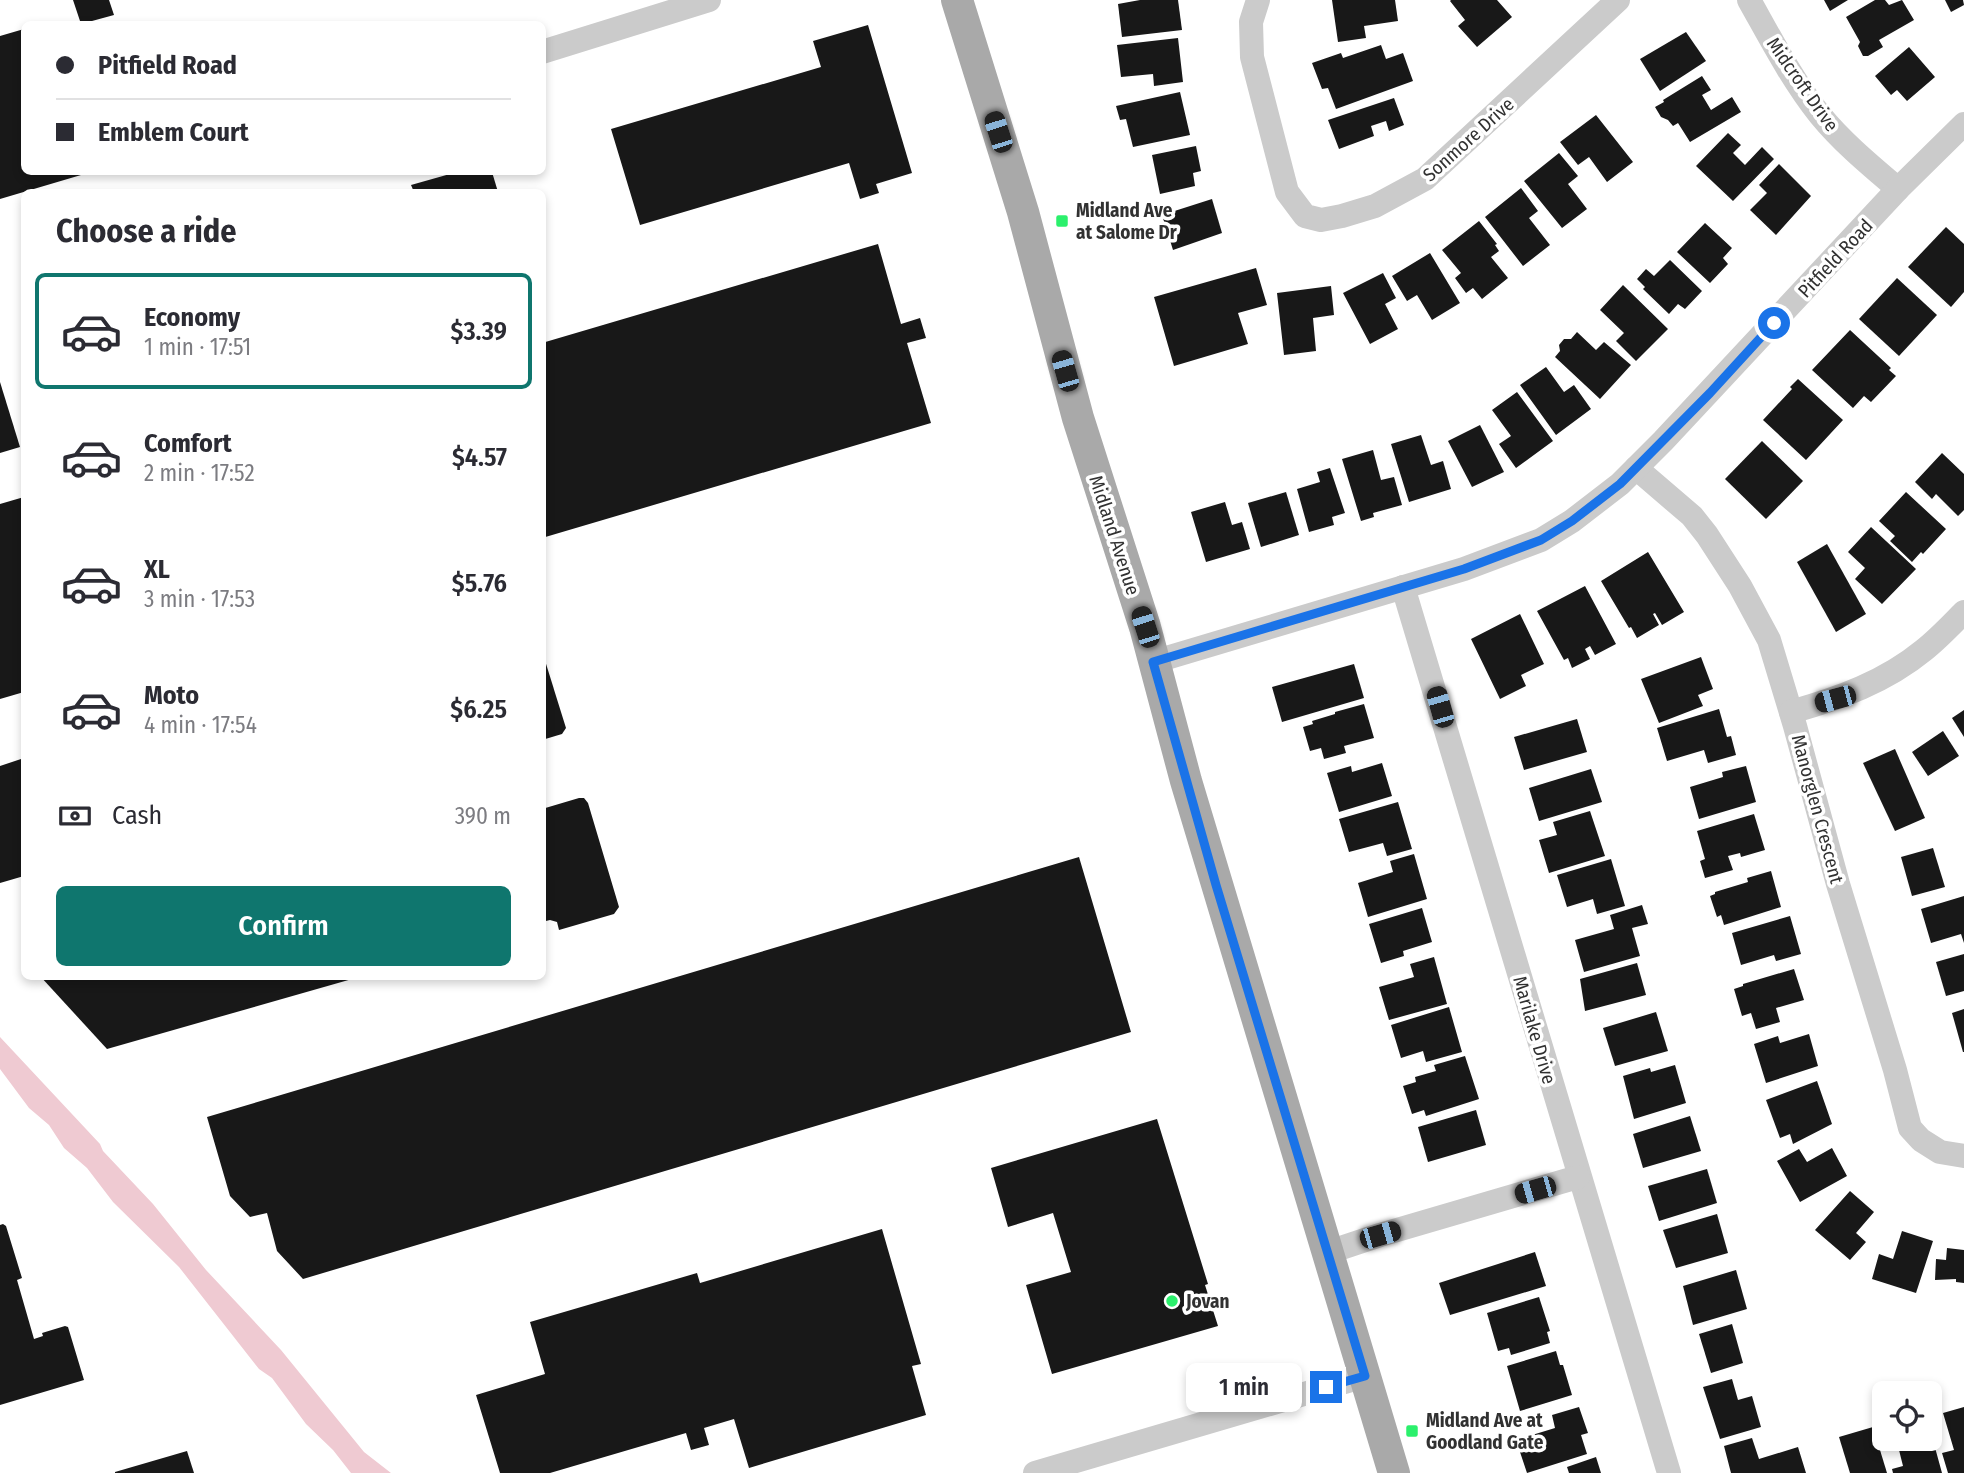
<!DOCTYPE html>
<html lang="en">
<head>
<meta charset="utf-8">
<style>
  body { margin:0; font-family:"Fira Sans Condensed",sans-serif; background:#f7f7f7; color:#2b2b33; height:100vh; display:flex; flex-direction:column; font-size:26px; white-space:nowrap }
  * { box-sizing:border-box; margin:0 }
  p { font-size:23px; color:#7c7c81 }
  .icon { flex:none; width:38px; height:38px; fill:none; stroke:currentColor; stroke-width:2; stroke-linecap:round; stroke-linejoin:round }
  .map { position:relative; flex:1; overflow:hidden }
  .panel { position:absolute; left:21px; top:189px; width:525px; height:791px; display:flex; flex-direction:column; background:#fff; border-radius:10px; box-shadow:0 4px 10px #0003 }
  .panel>* { flex:none }
  .guide { position:absolute; left:21px; top:21px; width:525px; height:154px; border-radius:10px; box-shadow:0 4px 10px #0003; display:grid; align-content:center; height:154px; padding:0 35px; background:#fff }
  .controls { position:absolute; left:1872px; top:1381px; display:grid; gap:14px }
  .controls a { display:grid; place-items:center; width:70px; height:70px; border-radius:10px; background:#fff; box-shadow:0 4px 10px #0003; font-size:35px }
  .end { position:absolute; width:32px; height:32px; margin:-16px; border:9px solid #1a73e8; background:#fff; box-shadow:0 0 0 4px #fff }
  .from { border-radius:50% }
  .bubble { position:absolute; height:49px; border-radius:10px; background:#fff; box-shadow:0 4px 10px #0003; font-size:23px; font-weight:600; line-height:49px; text-align:center }
  .car { position:absolute; width:21px; height:42px; margin:-21px -10px; border-radius:9px; box-shadow:0 0 5px 2px #0007; background:linear-gradient(#222 24%,#8ab4d8 0 40%,#222 0 76%,#8ab4d8 0 86%,#222 0) }
  .guide b { display:flex; align-items:center; gap:24px; height:66px; font-size:26px }
  .guide b+b { border-top:2px solid #e1e1e2 }
  .guide i { width:18px; height:18px; background:#2b2b33 }
  ul { padding:0; list-style:none }
  li { display:flex; align-items:center; gap:21px; height:116px; margin:0 14px 10px; padding:0 21px; border:4px solid transparent; border-radius:10px }
  li div { flex:1 }
  li b { display:block; font-size:26px }
  li em { font-style:normal; font-weight:600 }
  li.selected { border-color:#0f766e }
  li>.icon { width:63px; height:63px; stroke-width:1.5 }
  h2 { padding:0 35px; font-size:32px; line-height:84px }
  .pay { display:flex; align-items:center; gap:18px; height:77px; padding:0 35px; font-size:26px }
  .pay p { margin-inline-start:auto }
  .cta { display:flex; gap:14px; margin-top:auto; padding:14px 35px }
  .cta a { flex:1; height:80px; border-radius:10px; background:#0f766e; color:#fff; font-size:28px; font-weight:600; line-height:80px; text-align:center }
  .map>svg:first-child { display:block }
  .water { fill:#efcad2 }
  .building { fill:#181818 }
  .lines { fill:none; stroke-linecap:round; stroke-linejoin:round }
  .minor { stroke:#cbcbcb; stroke-width:24 }
  .major { stroke:#a9a9a9; stroke-width:32 }
  .route { stroke:#1a73e8; stroke-width:9 }
  .poi-dot { fill:#2bf06c; stroke:#fff; stroke-width:2.5 }
  .labels { text-anchor:middle; stroke-width:7; stroke-linejoin:round; paint-order:stroke }
  .street-label { font-size:19px; fill:#313131; stroke:#fff }
  .poi-label { font-size:19px; font-weight:bold; fill:#313131; stroke:#fff; text-anchor:start }
</style>
</head>
<body>
<div class="map">
<svg width="1964" height="1473" viewBox="0 0 1964 1473">
  <rect width="100%" height="100%" fill="#fff"/>
  <polygon class="water" points="0,1037 100,1144 103,1151 153,1204 206,1270 281,1350 364,1452 391,1473 351,1473 333,1450 306,1424 272,1378 259,1369 179,1267 113,1202 87,1168 64,1148 49,1125 29,1108 0,1069"/>
  <g class="building">
    <polygon points="73,0 109,0 114,15 81,24"/>
    <polygon points="1140,0 1178,0 1182,30 1122,37 1118,4"/>
    <polygon points="1332,0 1395,0 1398,21 1364,26 1366,38 1338,42"/>
    <polygon points="1451,0 1497,0 1512,17 1477,47 1458,26 1465,20 1450,1"/>
    <polygon points="1824,0 1848,0 1830,11"/>
    <polygon points="1875,0 1885,0 1889,5 1902,0 1914,20 1879,40 1883,47 1868,56 1863,56 1858,46 1860,42 1846,17"/>
    <polygon points="1945,0 1963,0 1964,5 1951,12"/>
    <polygon points="868,25 912,173 876,184 879,193 860,199 849,163 640,225 611,129 821,67 813,41"/>
    <polygon points="24,29 24,172 80,172 81,175 0,199 0,36"/>
    <polygon points="1686,32 1706,61 1660,91 1640,59"/>
    <polygon points="1178,38 1183,82 1154,86 1153,74 1121,77 1117,45"/>
    <polygon points="1381,45 1386,59 1403,53 1413,81 1336,109 1328,88 1322,89 1312,63 1341,53 1343,58"/>
    <polygon points="1909,47 1935,77 1907,101 1897,90 1891,95 1875,76"/>
    <polygon points="1702,76 1711,90 1702,95 1711,110 1732,97 1741,112 1690,142 1678,123 1673,126 1668,120 1661,117 1655,107 1664,102 1663,100"/>
    <polygon points="1180,92 1190,135 1133,147 1126,119 1120,120 1116,106"/>
    <polygon points="1394,98 1404,125 1389,131 1386,121 1371,126 1374,136 1339,149 1328,120"/>
    <polygon points="1596,115 1633,162 1607,182 1589,157 1578,165 1560,142"/>
    <polygon points="1728,133 1741,145 1733,153 1745,165 1762,147 1774,159 1733,201 1696,166"/>
    <polygon points="1196,146 1201,171 1193,173 1195,186 1160,194 1152,155"/>
    <polygon points="1559,153 1578,176 1568,184 1587,209 1562,228 1524,181"/>
    <polygon points="1779,164 1811,196 1776,235 1750,210 1767,193 1759,185"/>
    <polygon points="457,172 492,172 498,192 414,192 411,185"/>
    <polygon points="1521,188 1538,211 1529,218 1550,245 1523,266 1485,217"/>
    <polygon points="1212,199 1222,233 1173,250 1162,215"/>
    <polygon points="1479,221 1497,244 1495,245 1499,251 1491,257 1508,278 1482,299 1473,288 1466,293 1455,278 1461,273 1442,250"/>
    <polygon points="1705,223 1732,248 1723,258 1728,264 1710,283 1677,252"/>
    <polygon points="1946,227 1964,244 1964,292 1951,307 1908,267"/>
    <polygon points="878,244 901,324 920,318 926,338 907,343 931,423 542,538 542,343"/>
    <polygon points="1430,253 1460,303 1432,320 1417,295 1407,301 1392,276"/>
    <polygon points="1670,260 1702,291 1685,309 1678,304 1669,314 1643,289 1645,287 1637,279 1646,269 1654,276"/>
    <polygon points="1256,268 1267,305 1238,313 1248,344 1174,366 1154,297"/>
    <polygon points="1383,273 1396,298 1385,304 1398,329 1370,344 1343,293"/>
    <polygon points="1897,278 1937,315 1899,356 1859,319"/>
    <polygon points="1623,285 1668,329 1636,361 1616,341 1624,333 1600,310"/>
    <polygon points="1331,286 1334,315 1313,318 1316,351 1284,355 1277,293"/>
    <polygon points="1850,330 1891,368 1889,370 1896,376 1871,402 1864,396 1853,408 1812,370"/>
    <polygon points="1577,332 1596,350 1604,342 1631,365 1600,399 1555,357 1560,351 1559,345 1564,339 1571,339"/>
    <polygon points="1546,367 1564,392 1574,385 1591,409 1556,435 1520,385"/>
    <polygon points="1798,379 1843,420 1806,460 1763,420 1792,389 1790,387"/>
    <polygon points="0,382 20,447 0,453"/>
    <polygon points="1517,392 1553,441 1516,468 1499,444 1511,436 1492,410"/>
    <polygon points="1480,425 1504,472 1472,487 1448,441"/>
    <polygon points="1421,435 1431,465 1443,461 1451,489 1409,502 1391,444"/>
    <polygon points="1762,441 1803,481 1766,519 1725,479"/>
    <polygon points="1373,450 1381,480 1394,477 1402,505 1373,513 1374,517 1361,521 1342,459"/>
    <polygon points="1942,453 1964,474 1964,510 1958,516 1936,494 1932,499 1915,482"/>
    <polygon points="1330,468 1345,513 1332,517 1334,525 1309,532 1297,489 1320,482 1317,472"/>
    <polygon points="1286,492 1299,535 1261,547 1248,503"/>
    <polygon points="1906,492 1946,529 1923,554 1921,552 1912,562 1890,541 1895,536 1879,521"/>
    <polygon points="24,497 24,692 0,699 0,504"/>
    <polygon points="1225,502 1232,525 1242,522 1250,549 1206,562 1191,512"/>
    <polygon points="1871,527 1916,569 1882,604 1855,579 1865,568 1848,552"/>
    <polygon points="1827,544 1866,614 1836,632 1797,562"/>
    <polygon points="1648,552 1684,612 1662,625 1655,613 1653,614 1659,625 1637,638 1631,627 1629,628 1601,581"/>
    <polygon points="1585,586 1616,644 1595,655 1590,646 1585,649 1590,659 1572,668 1568,658 1564,660 1537,611"/>
    <polygon points="1520,614 1544,664 1521,675 1526,686 1500,699 1471,639"/>
    <polygon points="542,651 566,728 562,734 542,740"/>
    <polygon points="1701,657 1713,689 1698,695 1703,706 1659,723 1641,679"/>
    <polygon points="1354,664 1364,698 1282,722 1272,687"/>
    <polygon points="1364,704 1374,738 1344,746 1346,753 1324,759 1321,748 1310,751 1303,727 1313,724 1312,721 1335,714 1335,712"/>
    <polygon points="1719,709 1727,737 1731,736 1736,755 1708,763 1704,750 1667,761 1657,728"/>
    <polygon points="1964,710 1964,737 1952,718"/>
    <polygon points="1577,719 1587,752 1524,770 1514,737"/>
    <polygon points="1943,731 1959,756 1928,776 1912,752"/>
    <polygon points="1895,749 1925,818 1895,831 1863,763"/>
    <polygon points="24,758 24,876 0,883 0,766"/>
    <polygon points="1382,763 1392,796 1339,812 1327,773 1351,766 1352,772"/>
    <polygon points="1746,766 1756,802 1699,819 1690,787 1723,777 1722,772"/>
    <polygon points="1591,769 1602,802 1539,821 1529,788"/>
    <polygon points="579,798 584,798 588,803 619,907 614,914 559,930 557,922 550,920 542,922 542,809"/>
    <polygon points="1398,802 1412,849 1387,856 1383,843 1349,852 1339,819"/>
    <polygon points="1590,811 1605,856 1549,873 1539,840 1557,835 1553,822"/>
    <polygon points="1754,814 1765,850 1741,857 1740,853 1728,856 1733,870 1705,878 1700,861 1705,859 1697,831"/>
    <polygon points="1933,848 1945,887 1912,896 1901,857"/>
    <polygon points="1414,854 1427,899 1368,917 1358,883 1393,872 1390,861"/>
    <polygon points="1079,857 1131,1032 303,1279 277,1251 267,1213 250,1217 230,1196 207,1117"/>
    <polygon points="1611,859 1625,906 1597,914 1593,899 1567,907 1557,875"/>
    <polygon points="1771,871 1781,907 1724,925 1721,915 1717,917 1710,896 1715,894 1715,892 1748,882 1747,878"/>
    <polygon points="1964,896 1964,943 1961,934 1931,943 1921,909"/>
    <polygon points="1642,905 1648,924 1632,928 1640,956 1584,972 1575,940 1614,929 1610,915"/>
    <polygon points="1422,908 1432,942 1403,951 1404,956 1381,963 1369,924"/>
    <polygon points="1790,916 1801,954 1776,961 1774,955 1741,965 1732,933"/>
    <polygon points="1964,954 1964,991 1946,996 1936,962"/>
    <polygon points="1434,957 1447,1004 1389,1020 1379,987 1414,977 1410,964"/>
    <polygon points="1637,963 1646,995 1585,1011 1580,979"/>
    <polygon points="1794,969 1804,1000 1776,1008 1780,1022 1756,1029 1751,1013 1742,1016 1734,989 1743,986 1743,984"/>
    <polygon points="40,976 359,976 359,977 107,1049"/>
    <polygon points="1449,1007 1462,1052 1426,1062 1423,1051 1401,1058 1391,1025"/>
    <polygon points="1964,1009 1964,1052 1963,1052 1952,1013"/>
    <polygon points="1656,1012 1668,1051 1615,1066 1603,1028"/>
    <polygon points="1809,1034 1818,1066 1766,1083 1754,1044 1778,1036 1780,1043"/>
    <polygon points="1465,1056 1479,1099 1426,1116 1424,1110 1412,1114 1403,1086 1416,1082 1415,1077 1436,1071 1434,1065"/>
    <polygon points="1675,1065 1686,1103 1634,1119 1623,1076 1650,1068 1651,1072"/>
    <polygon points="1817,1081 1832,1124 1793,1144 1790,1134 1780,1138 1766,1100"/>
    <polygon points="1476,1110 1486,1145 1428,1162 1418,1127"/>
    <polygon points="1690,1116 1701,1151 1643,1168 1633,1134"/>
    <polygon points="1157,1119 1208,1284 1205,1285 1218,1326 1052,1374 1026,1285 1071,1272 1053,1213 1008,1227 991,1168"/>
    <polygon points="1832,1148 1847,1176 1800,1202 1777,1161 1799,1149 1807,1162"/>
    <polygon points="1707,1169 1717,1203 1659,1221 1648,1186"/>
    <polygon points="1850,1191 1874,1212 1856,1233 1866,1242 1850,1260 1815,1230"/>
    <polygon points="1717,1214 1728,1253 1676,1268 1663,1230"/>
    <polygon points="3,1224 6,1226 22,1278 17,1280 34,1339 43,1336 42,1333 65,1326 68,1327 84,1380 0,1405 0,1225"/>
    <polygon points="882,1229 921,1364 912,1366 926,1415 749,1468 734,1419 704,1428 709,1445 691,1450 686,1433 550,1473 500,1473 476,1395 545,1374 530,1322 697,1273 700,1283"/>
    <polygon points="1902,1231 1933,1241 1916,1293 1872,1279 1879,1254 1893,1259"/>
    <polygon points="1947,1248 1964,1250 1964,1283 1956,1282 1956,1279 1935,1280 1936,1259 1946,1260"/>
    <polygon points="1535,1252 1546,1286 1450,1315 1439,1283"/>
    <polygon points="1736,1270 1747,1309 1693,1325 1683,1286"/>
    <polygon points="1539,1297 1550,1331 1547,1332 1550,1343 1511,1355 1509,1348 1498,1351 1487,1313"/>
    <polygon points="1732,1324 1743,1363 1711,1373 1699,1334"/>
    <polygon points="1556,1351 1560,1365 1563,1365 1572,1395 1520,1411 1507,1366"/>
    <polygon points="1732,1379 1738,1400 1752,1396 1761,1427 1720,1439 1703,1387"/>
    <polygon points="1579,1407 1588,1433 1581,1435 1587,1454 1527,1473 1516,1440 1555,1428 1552,1415"/>
    <polygon points="1964,1407 1964,1473 1948,1473 1942,1453 1954,1450 1943,1413"/>
    <polygon points="1873,1427 1887,1473 1850,1473 1839,1437"/>
    <polygon points="1931,1433 1942,1473 1893,1473 1892,1469 1903,1466 1896,1438 1930,1438"/>
    <polygon points="1752,1438 1759,1459 1798,1447 1806,1473 1731,1473 1724,1446"/>
    <polygon points="187,1451 194,1473 115,1473 115,1472"/>
    <polygon points="1596,1457 1601,1473 1569,1473 1567,1467"/>
  </g>
  <g class="lines">
    <g class="minor">
      <polyline points="1258,0 1251,22 1252,57 1287,192 1305,216 1321,220 1342,216 1375,206 1425,179 1618,0"/>
      <path d="M 1749,0 C 1771,39 1792,80 1820,115 C 1843,143 1871,166 1898,189"/>
      <polyline points="542,52 709,0"/>
      <polyline points="1636,468 1692,516 1707,535 1740,586 1769,640 1795,726 1838,884 1895,1070 1910,1128 1921,1140 1940,1152 1964,1156"/>
      <polyline points="1403,587 1669,1473"/>
      <polyline points="1153,662 1464,569 1541,540 1572,521 1620,484 1663,441 1898,189 1964,124"/>
      <path d="M 1791,712 C 1840,698 1885,682 1924,650 C 1938,639 1951,625 1964,612"/>
      <polyline points="1326,1253 1380,1235 1578,1177"/>
      <polyline points="1035,1473 1365,1376"/>
    </g>
    <polyline class="major" points="957,0 1023,212 1078,418 1145,627 1186,781 1394,1473"/>
  </g>
  <g class="lines">
    <polyline class="route" points="1326,1387 1365,1376 1216,885 1153,662 1464,569 1541,540 1572,521 1620,484 1710,393 1774,323"/>
  </g>
  <g class="poi-dot">
    <rect x="1055" y="214" width="14" height="14" rx="3.5"/>
    <circle cx="1172" cy="1301" r="7"/>
    <rect x="1405" y="1424" width="14" height="14" rx="3.5"/>
  </g>
  <g class="labels">
    <g class="street-label">
      <text transform="translate(1803 84) rotate(55)" y="7">Midcroft Drive</text>
      <text transform="translate(1468 139) rotate(-42)" y="7">Sonmore Drive</text>
      <text transform="translate(1835 258) rotate(-47)" y="7">Pitfield Road</text>
      <text transform="translate(1115 535) rotate(72)" y="7">Midland Avenue</text>
      <text transform="translate(1818 809) rotate(75)" y="7">Manorglen Crescent</text>
      <text transform="translate(1535 1030) rotate(74)" y="7">Marilake Drive</text>
    </g>
    <g class="poi-label">
      <text x="1076" y="217">Midland Ave<tspan x="1076" dy="22">at Salome Dr</tspan></text>
      <text x="1186" y="1308">Jovan</text>
      <text x="1426" y="1427">Midland Ave at<tspan x="1426" dy="22">Goodland Gate</tspan></text>
    </g>
  </g>
</svg>
<div class="controls">
<a><svg class="icon" aria-label="locate" viewBox="0 0 24 24"><circle cx="12" cy="12" r="6"/><path d="M12 2v4M12 18v4M2 12h4M18 12h4"/></svg></a>
</div>
<i class="end from" style="left:1774px;top:323px"></i>
<i class="end" style="left:1326px;top:1387px"></i>
<div class="bubble" style="left:1186px;top:1363px;width:116px">1 min</div>
<i class="car" style="left:998px;top:132px;rotate:342deg"></i>
<i class="car" style="left:1065px;top:371px;rotate:344deg"></i>
<i class="car" style="left:1145px;top:627px;rotate:342deg"></i>
<i class="car" style="left:1835px;top:699px;rotate:255deg"></i>
<i class="car" style="left:1440px;top:707px;rotate:344deg"></i>
<i class="car" style="left:1535px;top:1190px;rotate:254deg"></i>
<i class="car" style="left:1380px;top:1235px;rotate:74deg"></i>
<div class="guide">
<b><i class="from"></i>Pitfield Road</b>
<b><i></i>Emblem Court</b>
</div>
<section class="panel">
<h2>Choose a ride</h2>
<ul>
<li class="selected"><svg class="icon" aria-label="car" viewBox="0 0 24 24"><path d="M5 17H2v-5l4-1 3-4h7l3 4 3 1v5h-3M9 17h6M6 11h13"/><circle cx="7" cy="17" r="2"/><circle cx="17" cy="17" r="2"/></svg><div><b>Economy</b><p>1 min · 17:51</p></div><em>$3.39</em></li>
<li><svg class="icon" aria-label="car" viewBox="0 0 24 24"><path d="M5 17H2v-5l4-1 3-4h7l3 4 3 1v5h-3M9 17h6M6 11h13"/><circle cx="7" cy="17" r="2"/><circle cx="17" cy="17" r="2"/></svg><div><b>Comfort</b><p>2 min · 17:52</p></div><em>$4.57</em></li>
<li><svg class="icon" aria-label="car" viewBox="0 0 24 24"><path d="M5 17H2v-5l4-1 3-4h7l3 4 3 1v5h-3M9 17h6M6 11h13"/><circle cx="7" cy="17" r="2"/><circle cx="17" cy="17" r="2"/></svg><div><b>XL</b><p>3 min · 17:53</p></div><em>$5.76</em></li>
<li><svg class="icon" aria-label="car" viewBox="0 0 24 24"><path d="M5 17H2v-5l4-1 3-4h7l3 4 3 1v5h-3M9 17h6M6 11h13"/><circle cx="7" cy="17" r="2"/><circle cx="17" cy="17" r="2"/></svg><div><b>Moto</b><p>4 min · 17:54</p></div><em>$6.25</em></li>
</ul>
<div class="pay"><svg class="icon" aria-label="cash" viewBox="0 0 24 24"><path d="M3 7h18v10H3z"/><circle cx="12" cy="12" r="2"/></svg>Cash<p>390 m</p></div>
<div class="cta"><a>Confirm</a></div>
</section>
</div>
</body>
</html>
